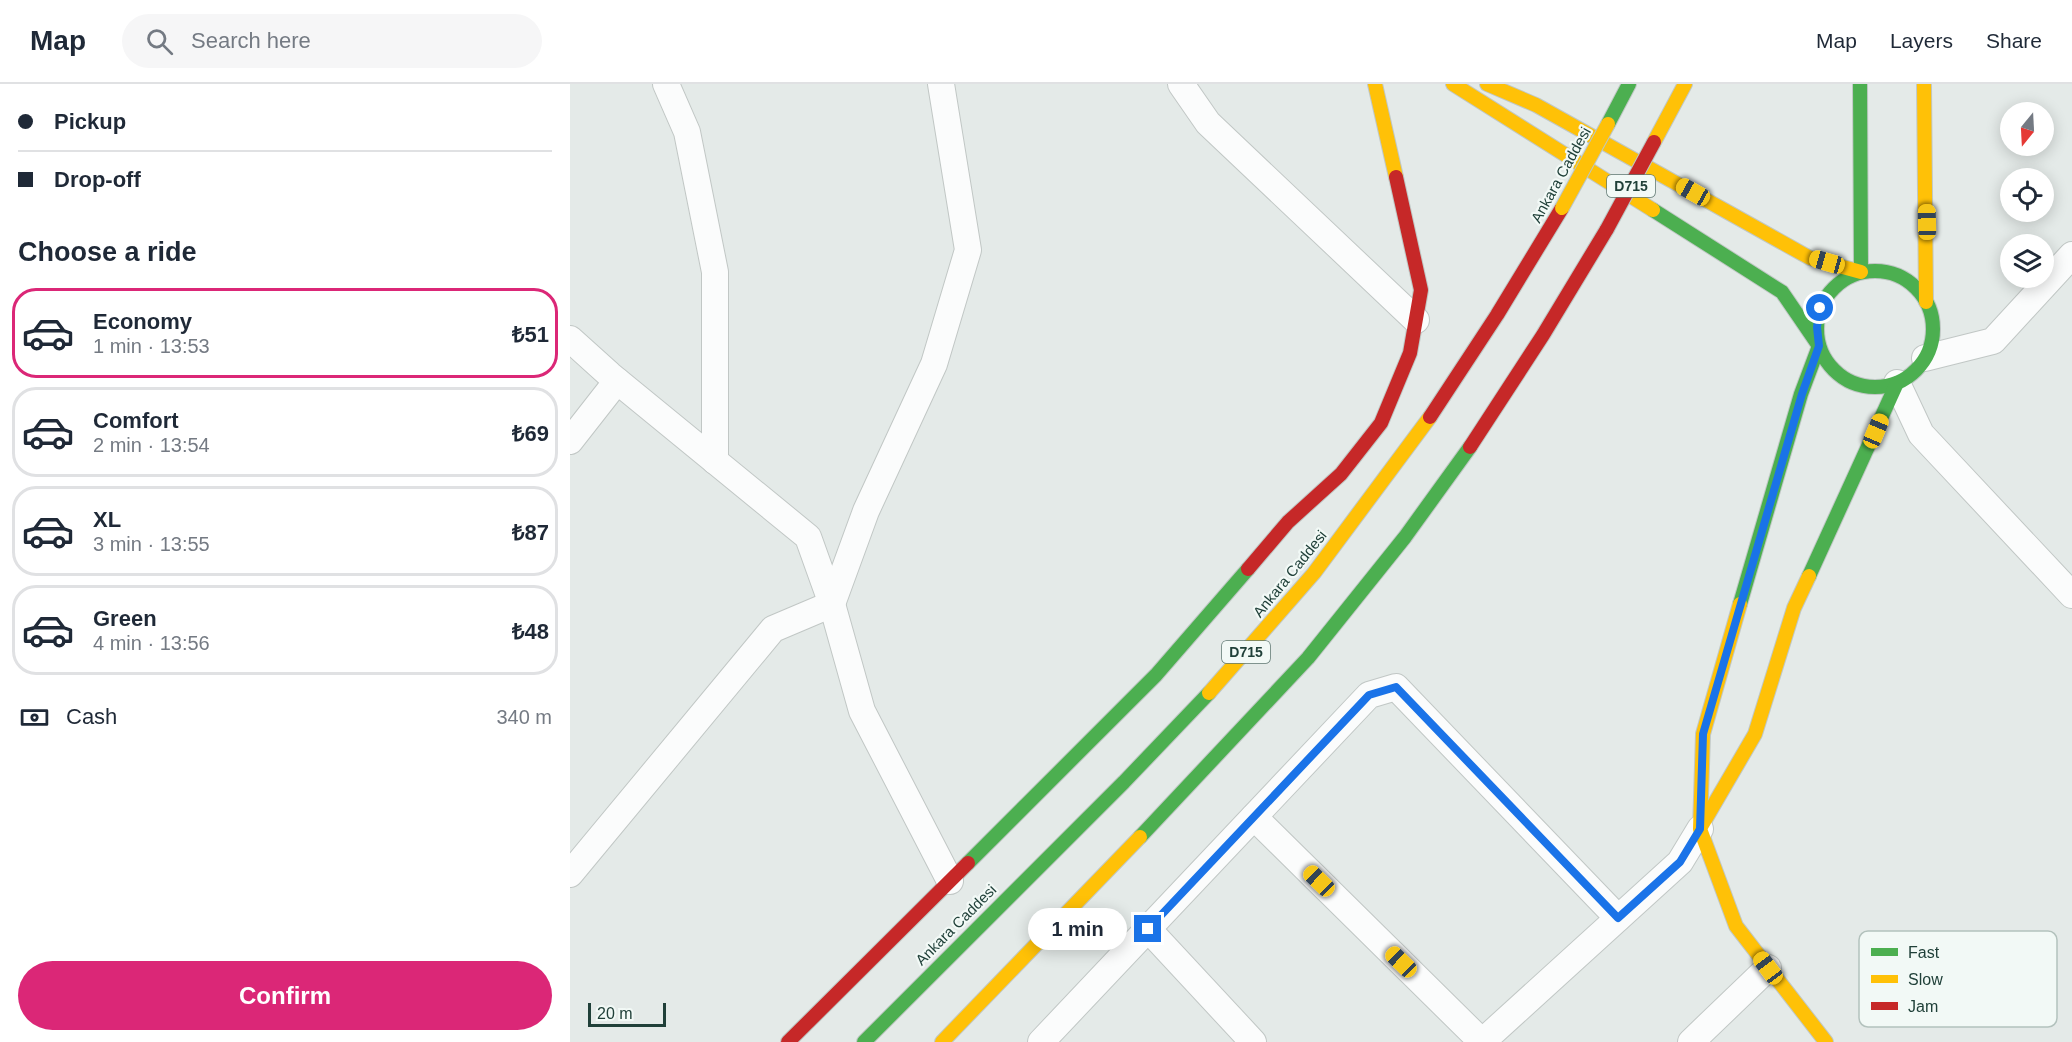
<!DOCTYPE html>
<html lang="en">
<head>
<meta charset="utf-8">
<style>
  body { margin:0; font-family:Arial,sans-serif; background:#f6f6f7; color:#1f2937; height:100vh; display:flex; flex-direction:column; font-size:22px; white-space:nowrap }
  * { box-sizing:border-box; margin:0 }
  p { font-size:20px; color:#747a83 }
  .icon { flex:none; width:33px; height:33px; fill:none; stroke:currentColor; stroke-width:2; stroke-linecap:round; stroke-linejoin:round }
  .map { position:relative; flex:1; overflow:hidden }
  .panel { display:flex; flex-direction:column; background:#fff; width:570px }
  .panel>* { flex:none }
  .hud { display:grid; align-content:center; height:132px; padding:0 18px; background:#fff }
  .needle { width:39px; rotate:198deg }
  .tools { position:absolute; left:1430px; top:18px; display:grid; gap:12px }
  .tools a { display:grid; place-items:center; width:54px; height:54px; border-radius:50%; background:#fff; box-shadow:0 3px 15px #0003; font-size:30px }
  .scale { position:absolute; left:18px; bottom:15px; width:78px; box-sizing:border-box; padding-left:6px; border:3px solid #204039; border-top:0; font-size:16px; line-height:21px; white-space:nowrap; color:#204039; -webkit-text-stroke:4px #f2f9f6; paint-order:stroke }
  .end { position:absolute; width:27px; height:27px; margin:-14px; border:8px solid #1a73e8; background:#fff; box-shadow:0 0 0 3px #fff }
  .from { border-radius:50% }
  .bubble { position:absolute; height:42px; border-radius:21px; background:#fff; box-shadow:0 3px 15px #0003; font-size:20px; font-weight:600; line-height:42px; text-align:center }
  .car { position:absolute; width:18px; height:36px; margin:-18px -9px; border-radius:8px; box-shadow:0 0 4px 2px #0007; background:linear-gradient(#f5c518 24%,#345 0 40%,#f5c518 0 76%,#345 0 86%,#f5c518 0) }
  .hud b { display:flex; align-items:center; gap:21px; height:57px; font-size:22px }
  .hud b+b { border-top:2px solid #e0e1e3 }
  .hud i { width:15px; height:15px; background:#1f2937 }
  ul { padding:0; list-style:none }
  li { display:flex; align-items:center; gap:18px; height:90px; margin:0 12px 9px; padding:0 6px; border:3px solid #e0e1e3; border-radius:24px }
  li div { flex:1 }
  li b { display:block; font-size:22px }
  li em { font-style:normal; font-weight:600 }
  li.selected { border-color:#db2777 }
  li>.icon { width:54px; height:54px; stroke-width:1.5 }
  h2 { padding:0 18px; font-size:27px; line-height:72px }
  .pay { display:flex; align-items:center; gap:15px; height:66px; padding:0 18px; font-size:22px }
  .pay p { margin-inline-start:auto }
  .primary-button { display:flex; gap:12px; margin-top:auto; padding:12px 18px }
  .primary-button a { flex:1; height:69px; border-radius:36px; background:#db2777; color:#fff; font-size:24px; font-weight:600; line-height:69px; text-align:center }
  header { display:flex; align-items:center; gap:36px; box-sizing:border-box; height:84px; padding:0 30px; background:#fff; border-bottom:2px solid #e0e1e3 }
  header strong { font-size:28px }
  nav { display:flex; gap:33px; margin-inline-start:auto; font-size:21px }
  .search { width:420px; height:54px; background:#f6f6f7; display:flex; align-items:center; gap:15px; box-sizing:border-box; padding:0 21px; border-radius:33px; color:#747a83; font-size:22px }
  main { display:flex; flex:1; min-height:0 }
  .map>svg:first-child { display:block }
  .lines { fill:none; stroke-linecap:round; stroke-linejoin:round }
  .street-casing { stroke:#c1c7c5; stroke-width:28 }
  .fast-casing { stroke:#c0c8c5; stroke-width:16 }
  .slow-casing { stroke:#c0c8c5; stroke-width:16 }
  .jam-casing { stroke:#c0c8c5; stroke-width:16 }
  .street { stroke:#fbfcfc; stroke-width:26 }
  .fast { stroke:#4caf50; stroke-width:14 }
  .slow { stroke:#ffc107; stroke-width:14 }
  .jam { stroke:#c62828; stroke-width:14 }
  .slow-bridge-casing { stroke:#bcc7c4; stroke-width:16; stroke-linecap:butt }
  .jam-bridge-casing { stroke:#bcc7c4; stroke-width:16; stroke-linecap:butt }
  .slow-bridge { stroke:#ffc107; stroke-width:14 }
  .jam-bridge { stroke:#c62828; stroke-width:14 }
  .route { stroke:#1a73e8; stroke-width:8 }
  .labels { text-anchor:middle; stroke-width:4.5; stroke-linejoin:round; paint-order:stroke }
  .shield { fill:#f2f9f6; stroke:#5f7872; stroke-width:1.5 }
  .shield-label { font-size:14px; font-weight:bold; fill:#204039 }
  .street-label { font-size:15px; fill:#204039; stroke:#f2f9f6 }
  .key { fill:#f2f9f6; stroke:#b3c2bd; stroke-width:1.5 }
  .key-label { font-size:16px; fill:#204039 }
</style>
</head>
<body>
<header>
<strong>Map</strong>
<div class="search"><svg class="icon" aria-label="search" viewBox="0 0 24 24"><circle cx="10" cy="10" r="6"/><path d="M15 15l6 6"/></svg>Search here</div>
<nav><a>Map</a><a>Layers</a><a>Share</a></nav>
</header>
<main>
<section class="panel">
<div class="hud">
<b><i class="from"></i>Pickup</b>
<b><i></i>Drop-off</b>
</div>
<h2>Choose a ride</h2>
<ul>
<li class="selected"><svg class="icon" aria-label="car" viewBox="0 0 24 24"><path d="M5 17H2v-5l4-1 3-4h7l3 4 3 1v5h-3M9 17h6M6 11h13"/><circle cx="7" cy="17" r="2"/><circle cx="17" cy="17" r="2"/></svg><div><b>Economy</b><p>1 min · 13:53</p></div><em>₺51</em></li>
<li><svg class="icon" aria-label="car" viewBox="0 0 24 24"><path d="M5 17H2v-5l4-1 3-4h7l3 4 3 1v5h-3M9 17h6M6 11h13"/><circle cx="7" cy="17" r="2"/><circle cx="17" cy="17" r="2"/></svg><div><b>Comfort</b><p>2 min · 13:54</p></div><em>₺69</em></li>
<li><svg class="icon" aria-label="car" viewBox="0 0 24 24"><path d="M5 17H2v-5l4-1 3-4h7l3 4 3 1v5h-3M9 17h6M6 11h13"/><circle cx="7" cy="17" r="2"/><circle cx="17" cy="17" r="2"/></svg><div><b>XL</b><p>3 min · 13:55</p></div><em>₺87</em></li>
<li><svg class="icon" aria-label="car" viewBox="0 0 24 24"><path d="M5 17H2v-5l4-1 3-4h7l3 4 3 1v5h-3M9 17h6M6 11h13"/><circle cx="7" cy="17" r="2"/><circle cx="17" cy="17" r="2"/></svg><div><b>Green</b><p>4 min · 13:56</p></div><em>₺48</em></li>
</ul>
<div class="pay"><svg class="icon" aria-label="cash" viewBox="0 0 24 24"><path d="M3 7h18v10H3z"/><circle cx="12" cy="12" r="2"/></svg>Cash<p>340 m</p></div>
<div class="primary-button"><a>Confirm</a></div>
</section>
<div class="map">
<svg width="1502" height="958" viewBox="0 0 1502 958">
  <rect width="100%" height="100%" fill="#e4eae8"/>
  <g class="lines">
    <g class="street-casing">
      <g id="street">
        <polyline points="96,0 117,48 145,188 145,377"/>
        <polyline points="611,0 638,39 846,236"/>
        <polyline points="0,255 40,291 238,453 262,520 292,627 380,797"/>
        <polyline points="1355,274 1423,257 1502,171"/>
        <polyline points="1327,299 1351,350 1502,511"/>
        <polyline points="0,357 47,297"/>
        <polyline points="684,733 912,958"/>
        <polyline points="0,790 203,545 262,520 296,427 364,280 398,166 371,0"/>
        <polyline points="578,845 683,958"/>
        <polyline points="471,958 799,611 826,603 1048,834"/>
        <polyline points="912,958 1110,778 1130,745"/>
        <polyline points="1121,958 1198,884"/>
      </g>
    </g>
    <g class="fast-casing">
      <g id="fast">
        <polyline points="1290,0 1291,188"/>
        <polyline points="1038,40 1059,0"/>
        <polyline points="1083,126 1212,208 1249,262 1231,310 1170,520"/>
        <circle cx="1305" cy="245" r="58"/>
        <polyline points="1239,492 1327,299"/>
        <polyline points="570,753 738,574 835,453 900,363"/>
        <polyline points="398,779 586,591 678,485"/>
        <polyline points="294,958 554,698 639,609"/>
      </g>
    </g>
    <g class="slow-casing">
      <g id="slow">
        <polyline points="805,0 826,93"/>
        <polyline points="883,0 1083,126"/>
        <polyline points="917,0 966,21 1240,174 1291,188"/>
        <polyline points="1354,0 1356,218"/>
        <polyline points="1084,58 1115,0"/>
        <polyline points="1170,520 1133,650 1130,745 1166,842 1256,958"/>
        <polyline points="639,609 744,489 860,333"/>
        <polyline points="1132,741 1185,650 1224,524 1239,492"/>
        <polyline points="372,958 570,753"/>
      </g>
    </g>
    <g class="jam-casing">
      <g id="jam">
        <polyline points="860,333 927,231 992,124"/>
        <polyline points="900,363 973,251 1037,145"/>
        <polyline points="678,485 718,438 771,390 811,339 840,269 851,206 826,93"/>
        <polyline points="218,958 398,779"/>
      </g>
    </g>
    <use href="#street" class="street"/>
    <use href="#fast" class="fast"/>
    <use href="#slow" class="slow"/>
    <use href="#jam" class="jam"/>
    <g class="slow-bridge-casing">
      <polyline id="slow-bridge" points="992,124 1038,40"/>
    </g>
    <g class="jam-bridge-casing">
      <polyline id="jam-bridge" points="1037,145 1084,58"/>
    </g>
    <use href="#slow-bridge" class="slow-bridge"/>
    <use href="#jam-bridge" class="jam-bridge"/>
  </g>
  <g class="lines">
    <polyline class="route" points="578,845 799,611 826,603 1048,834 1110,778 1130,745 1133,650 1232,310 1249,262 1247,243 1250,224"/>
  </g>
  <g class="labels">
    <g class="shield">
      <rect x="1037" y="91" width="48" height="22" rx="4.5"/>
      <rect x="652" y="557" width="48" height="22" rx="4.5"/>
    </g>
    <g class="shield-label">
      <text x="1061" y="107">D715</text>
      <text x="676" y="573">D715</text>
    </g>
    <g class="street-label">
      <text transform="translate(991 91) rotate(-61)" y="5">Ankara Caddesi</text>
      <text transform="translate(720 490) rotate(-51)" y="5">Ankara Caddesi</text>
      <text transform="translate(386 841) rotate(-45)" y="5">Ankara Caddesi</text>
    </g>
  </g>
  <rect x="1289" y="847" width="198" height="96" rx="9" class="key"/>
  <rect x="1301" y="864" width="27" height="8" fill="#4caf50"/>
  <rect x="1301" y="891" width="27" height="8" fill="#ffc107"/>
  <rect x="1301" y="918" width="27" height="8" fill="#c62828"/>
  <g class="key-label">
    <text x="1338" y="874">Fast</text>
    <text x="1338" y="901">Slow</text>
    <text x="1338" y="928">Jam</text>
  </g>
</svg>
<div class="tools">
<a><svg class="needle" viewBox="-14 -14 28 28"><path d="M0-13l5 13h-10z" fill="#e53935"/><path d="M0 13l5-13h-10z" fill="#747a83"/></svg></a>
<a><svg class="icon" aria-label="locate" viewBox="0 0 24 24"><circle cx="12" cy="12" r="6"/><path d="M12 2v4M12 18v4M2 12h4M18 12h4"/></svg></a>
<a><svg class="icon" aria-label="layers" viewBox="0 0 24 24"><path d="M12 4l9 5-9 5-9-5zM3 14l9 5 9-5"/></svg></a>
</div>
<div class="scale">20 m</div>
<i class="end from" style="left:1250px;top:224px"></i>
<i class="end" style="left:578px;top:845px"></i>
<div class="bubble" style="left:458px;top:824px;width:99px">1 min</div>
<i class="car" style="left:1123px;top:108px;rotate:299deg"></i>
<i class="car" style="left:1357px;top:138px;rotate:359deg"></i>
<i class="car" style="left:1257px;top:178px;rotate:286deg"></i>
<i class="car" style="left:1306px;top:347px;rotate:23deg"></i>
<i class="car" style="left:749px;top:797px;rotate:314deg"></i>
<i class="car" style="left:831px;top:878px;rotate:314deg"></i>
<i class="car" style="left:1198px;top:884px;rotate:323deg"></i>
</div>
</main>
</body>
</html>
